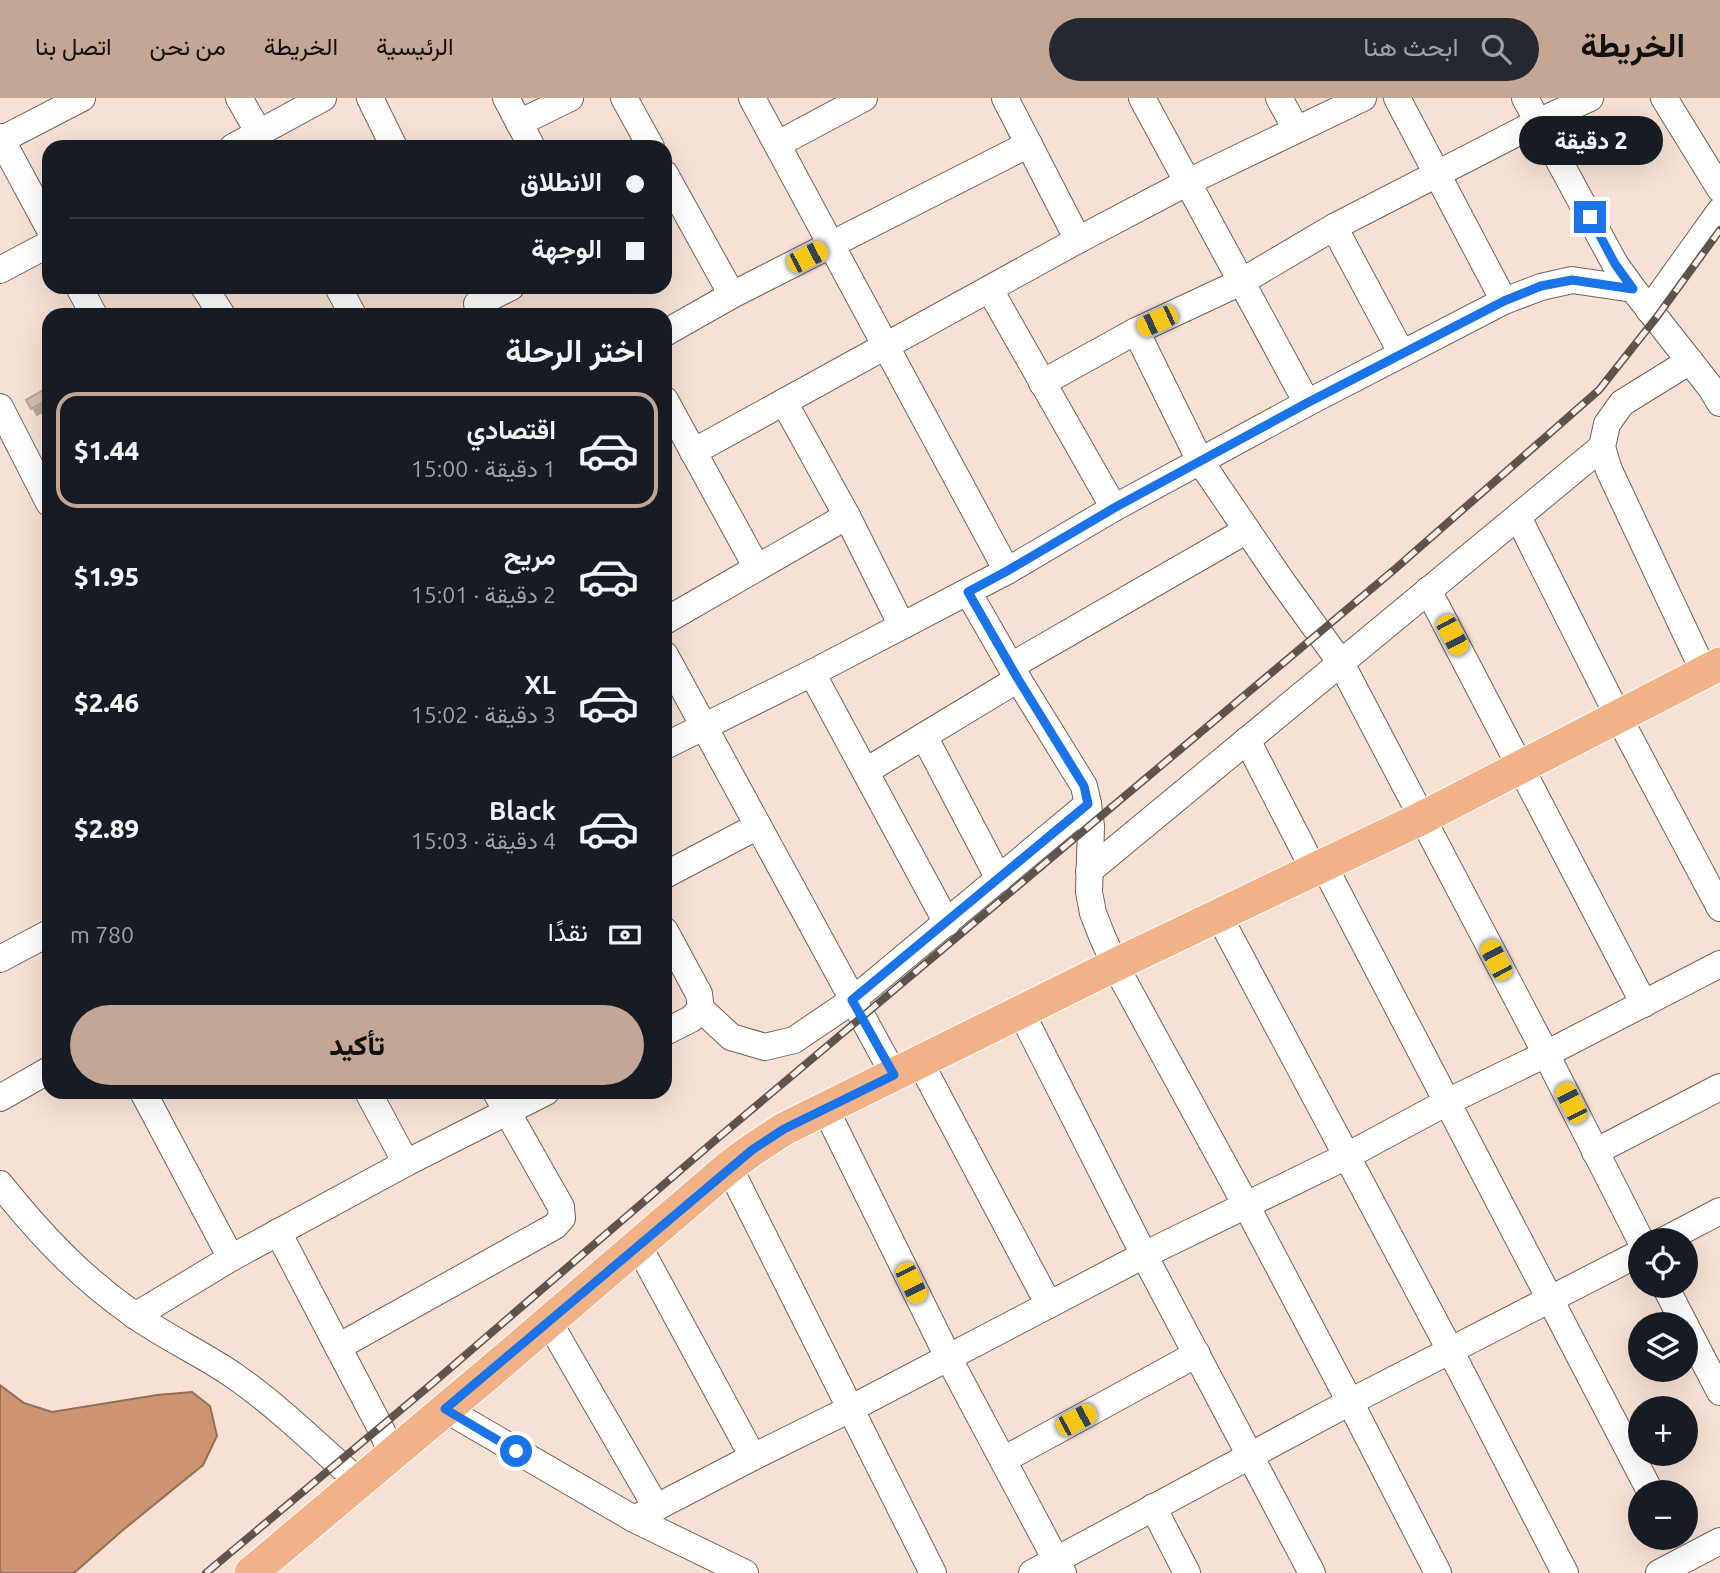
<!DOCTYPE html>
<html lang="ar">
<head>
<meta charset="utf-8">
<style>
  body { margin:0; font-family:Ubuntu,Vazirmatn,sans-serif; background:#242831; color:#f1f3f6; direction:rtl; height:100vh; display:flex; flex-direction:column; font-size:26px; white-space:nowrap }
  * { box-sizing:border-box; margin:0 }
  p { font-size:23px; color:#9ea1a6 }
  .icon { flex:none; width:38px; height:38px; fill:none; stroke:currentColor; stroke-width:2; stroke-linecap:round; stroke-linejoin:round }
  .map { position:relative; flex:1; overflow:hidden; direction:ltr }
  .side { position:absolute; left:42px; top:210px; width:630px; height:791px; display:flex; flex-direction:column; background:#171b24; border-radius:21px; box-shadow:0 7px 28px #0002; direction:rtl }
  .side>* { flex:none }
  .hud { position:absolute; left:42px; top:42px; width:630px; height:154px; border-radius:21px; box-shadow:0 7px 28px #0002; direction:rtl; display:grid; align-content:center; height:154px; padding:0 28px; background:#171b24 }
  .buttons { position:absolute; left:1628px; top:1130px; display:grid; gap:14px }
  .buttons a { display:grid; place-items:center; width:70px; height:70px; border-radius:50%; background:#171b24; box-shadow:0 7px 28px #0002; font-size:35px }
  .end { position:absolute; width:32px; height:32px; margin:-16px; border:9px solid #1a73e8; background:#fff; box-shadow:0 0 0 4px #fff }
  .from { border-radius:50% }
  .bubble { position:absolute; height:49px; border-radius:24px; background:#171b24; box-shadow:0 7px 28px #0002; font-size:23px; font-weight:800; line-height:49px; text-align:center; direction:rtl }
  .car { position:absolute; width:21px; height:42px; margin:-21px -10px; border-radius:9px; box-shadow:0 0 5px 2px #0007; background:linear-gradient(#f5c518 24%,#345 0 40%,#f5c518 0 76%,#345 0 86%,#f5c518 0) }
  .hud b { display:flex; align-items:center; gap:24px; height:66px; font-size:26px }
  .hud b+b { border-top:2px solid #363941 }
  .hud i { width:18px; height:18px; background:#f1f3f6 }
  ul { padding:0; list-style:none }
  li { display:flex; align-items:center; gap:21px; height:116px; margin:0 14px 10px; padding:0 14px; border:4px solid transparent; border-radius:21px }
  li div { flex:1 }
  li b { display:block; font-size:26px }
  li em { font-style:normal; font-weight:800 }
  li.on { border-color:#c4a694 }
  li>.icon { width:63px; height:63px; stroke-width:1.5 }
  h2 { padding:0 28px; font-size:32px; line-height:84px }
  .pay { display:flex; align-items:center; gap:18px; height:77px; padding:0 28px; font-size:26px }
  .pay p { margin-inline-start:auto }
  .cta { display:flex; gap:14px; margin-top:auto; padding:14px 28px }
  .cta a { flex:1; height:80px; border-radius:42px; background:#c4a694; color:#111; font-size:28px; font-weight:800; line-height:80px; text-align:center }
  header { display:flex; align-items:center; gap:42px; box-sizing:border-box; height:98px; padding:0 35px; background:#c4a694; color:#111 }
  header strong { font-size:33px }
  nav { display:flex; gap:38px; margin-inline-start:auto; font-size:24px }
  .search { width:490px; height:63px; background:#242831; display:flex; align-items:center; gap:18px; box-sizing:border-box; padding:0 24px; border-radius:38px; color:#9ea1a6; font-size:26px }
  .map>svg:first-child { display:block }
  .water { fill:#cd9472; stroke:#976d54; stroke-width:2 }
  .building { fill:#d3beb2; stroke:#b8a398; stroke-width:2; filter:url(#shadow) }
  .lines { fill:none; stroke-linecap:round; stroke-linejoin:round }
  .minor-casing { stroke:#736055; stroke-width:28 }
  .major-casing { stroke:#fff; stroke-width:35 }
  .minor { stroke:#fff; stroke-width:26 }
  .major { stroke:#f2b287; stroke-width:33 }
  .rail-casing { stroke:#5f544d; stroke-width:8 }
  .rail { stroke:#fef0e9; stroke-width:5; stroke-dasharray:16; stroke-linecap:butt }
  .route { stroke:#1a73e8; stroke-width:9 }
</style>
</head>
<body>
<header>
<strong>الخريطة</strong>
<div class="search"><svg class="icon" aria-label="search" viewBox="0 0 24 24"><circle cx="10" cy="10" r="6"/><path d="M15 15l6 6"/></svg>ابحث هنا</div>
<nav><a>الرئيسية</a><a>الخريطة</a><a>من نحن</a><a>اتصل بنا</a></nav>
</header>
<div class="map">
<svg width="1720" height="1475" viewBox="0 0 1720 1475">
  <defs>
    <filter id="shadow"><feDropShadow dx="6" dy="6" stdDeviation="0" flood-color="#0004"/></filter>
  </defs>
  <rect width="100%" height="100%" fill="#f7e1d5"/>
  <polygon class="water" points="0,1287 24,1305 52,1314 157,1297 192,1294 210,1308 217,1338 203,1367 123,1432 74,1475 0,1475"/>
  <polygon class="building" points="49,289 49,314 46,315 41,305 31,311 26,302"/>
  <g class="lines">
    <g class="minor-casing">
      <g id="minor">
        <polyline points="239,0 259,35"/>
        <polyline points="370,0 394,49"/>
        <polyline points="506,0 532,49"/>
        <polyline points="624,0 651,49"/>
        <polyline points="752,0 1007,473"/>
        <polyline points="1005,0 1078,142"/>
        <polyline points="1142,0 1307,305"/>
        <polyline points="1279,0 1296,31"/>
        <polyline points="1397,0 1504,203"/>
        <polyline points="1525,0 1615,166 1633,191 1711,290 1720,305"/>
        <polyline points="1664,0 1720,91"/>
        <polyline points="519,25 570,0"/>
        <polyline points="0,39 49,130"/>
        <polyline points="1,42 82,0"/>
        <polyline points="778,46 864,0"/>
        <polyline points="233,49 323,0"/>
        <polyline points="665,76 732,197"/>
        <polyline points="1334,129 1402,256"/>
        <polyline points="0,172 49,146"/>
        <polyline points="79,189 94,217"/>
        <polyline points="204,189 222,217"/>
        <polyline points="338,189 353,217"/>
        <polyline points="990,192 1114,410"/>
        <polyline points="477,206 511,189"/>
        <polyline points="1649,212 1720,113"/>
        <polyline points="1136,233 1200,363 1281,482 1341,565 1546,956 1641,1143"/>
        <polyline points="665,235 732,197 1029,46"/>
        <polyline points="1690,263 1622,305 1607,326 1602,349 1609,372 1704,574"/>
        <polyline points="1042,285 1136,233 1241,184 1334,129 1538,24 1590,0"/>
        <polyline points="665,302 757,470"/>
        <polyline points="784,304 847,418 902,528"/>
        <polyline points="0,309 49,405"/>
        <polyline points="693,354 1078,142 1188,84 1363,0"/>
        <polyline points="1518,419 1618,618 1720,810"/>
        <polyline points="1428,492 1644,906"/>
        <polyline points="968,494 1018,581 1084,688 1088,706 1091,728 1089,794 1093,815 1102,838 1115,867 1246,1107 1350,1304 1438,1475"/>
        <polyline points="665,523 847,418"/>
        <polyline points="665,557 894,977"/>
        <polyline points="1011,568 1247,432"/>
        <polyline points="812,575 947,825"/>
        <polyline points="924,638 999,781"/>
        <polyline points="1247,642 1314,772"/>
        <polyline points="665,648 812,575 1007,473 1114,410 1307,305 1504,203 1541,189 1572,182 1633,191"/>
        <polyline points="866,673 1018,581"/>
        <polyline points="1324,768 1651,1395"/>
        <polyline points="1089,773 1602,349"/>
        <polyline points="665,777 758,728"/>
        <polyline points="1219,818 1450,1252 1565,1475"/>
        <polyline points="665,833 699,896 701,911 691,921 665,934"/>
        <polyline points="0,861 49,835"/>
        <polyline points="701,911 731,939 765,949 794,942 853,902 1088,706"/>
        <polyline points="1021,914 1144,1157 1312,1475"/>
        <polyline points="920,964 1049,1207"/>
        <polyline points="143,994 231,1160"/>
        <polyline points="368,994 406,1065"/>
        <polyline points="0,1000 49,972"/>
        <polyline points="825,1010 948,1259 1063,1475"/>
        <polyline points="1595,1054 1720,989"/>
        <polyline points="729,1069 933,1475"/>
        <path d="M 0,1086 C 40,1136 80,1179 133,1216 C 165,1239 201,1255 233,1277 C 278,1308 318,1348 359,1384"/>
        <polyline points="278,1134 338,1249 555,1128 562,1120 561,1109 496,994"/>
        <polyline points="1663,1143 1720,1113"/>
        <polyline points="638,1147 753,1359"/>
        <polyline points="1665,1188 1685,1227"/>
        <polyline points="135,1218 231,1160 406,1065 546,994"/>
        <polyline points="549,1224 656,1409"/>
        <polyline points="1685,1227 1720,1294"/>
        <polyline points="338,1249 380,1329 392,1356"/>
        <polyline points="445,1311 634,1421 745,1475"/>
        <polyline points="1003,1362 1197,1256"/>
        <polyline points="1153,1409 1187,1475"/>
        <polyline points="634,1421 753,1359 850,1311 1144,1157 1347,1058 1447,1004 1546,956 1720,866"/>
        <polyline points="1032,1475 1350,1304 1640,1155"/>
        <polyline points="1659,1475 1720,1443"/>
      </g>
    </g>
    <g class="major-casing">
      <polyline id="major" points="251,1475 496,1269 729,1069 752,1052 784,1031 1115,867 1422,720 1720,566"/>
    </g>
    <use href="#minor" class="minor"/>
    <use href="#major" class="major"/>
    <g class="rail-casing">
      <polyline id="rail" points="206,1475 434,1284 719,1039 1395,471 1599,292 1656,220 1720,132"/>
    </g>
    <use href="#rail" class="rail"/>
  </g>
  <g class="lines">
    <polyline class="route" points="516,1353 445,1311 752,1052 784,1031 894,977 852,902 1088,706 1084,688 1018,581 968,494 1007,473 1114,410 1307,305 1504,203 1541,188 1572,182 1633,191 1615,166 1590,119"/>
  </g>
</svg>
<div class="buttons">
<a><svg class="icon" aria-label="locate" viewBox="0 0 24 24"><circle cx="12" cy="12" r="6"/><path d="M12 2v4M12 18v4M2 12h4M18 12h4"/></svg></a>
<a><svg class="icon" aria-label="layers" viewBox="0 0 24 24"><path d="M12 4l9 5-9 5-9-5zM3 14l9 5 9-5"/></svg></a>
<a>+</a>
<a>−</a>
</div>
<i class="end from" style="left:516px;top:1353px"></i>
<i class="end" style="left:1590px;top:119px"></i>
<div class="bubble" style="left:1519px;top:18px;width:144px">2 دقيقة</div>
<i class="car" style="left:807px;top:159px;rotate:63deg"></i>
<i class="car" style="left:1157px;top:223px;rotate:245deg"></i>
<i class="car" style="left:1452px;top:537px;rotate:152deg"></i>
<i class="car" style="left:1496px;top:862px;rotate:332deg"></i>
<i class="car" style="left:1571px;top:1005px;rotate:333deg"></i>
<i class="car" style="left:911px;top:1185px;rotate:154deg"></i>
<i class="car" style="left:1076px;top:1322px;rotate:62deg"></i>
<div class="hud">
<b><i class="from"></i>الانطلاق</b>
<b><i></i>الوجهة</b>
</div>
<section class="side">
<h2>اختر الرحلة</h2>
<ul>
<li class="on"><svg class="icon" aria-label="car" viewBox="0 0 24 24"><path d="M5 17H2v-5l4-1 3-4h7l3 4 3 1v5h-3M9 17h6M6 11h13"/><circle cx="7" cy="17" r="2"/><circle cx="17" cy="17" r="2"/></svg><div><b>اقتصادي</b><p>1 دقيقة · 15:00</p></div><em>$1.44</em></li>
<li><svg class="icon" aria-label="car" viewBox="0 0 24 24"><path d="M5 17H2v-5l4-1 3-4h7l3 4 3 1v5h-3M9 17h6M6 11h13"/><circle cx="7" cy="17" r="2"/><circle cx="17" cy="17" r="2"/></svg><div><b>مريح</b><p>2 دقيقة · 15:01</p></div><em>$1.95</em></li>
<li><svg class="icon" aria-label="car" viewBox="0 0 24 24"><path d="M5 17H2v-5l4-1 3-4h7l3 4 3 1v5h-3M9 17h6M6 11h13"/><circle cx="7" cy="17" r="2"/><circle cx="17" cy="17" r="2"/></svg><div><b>XL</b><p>3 دقيقة · 15:02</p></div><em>$2.46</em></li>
<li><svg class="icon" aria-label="car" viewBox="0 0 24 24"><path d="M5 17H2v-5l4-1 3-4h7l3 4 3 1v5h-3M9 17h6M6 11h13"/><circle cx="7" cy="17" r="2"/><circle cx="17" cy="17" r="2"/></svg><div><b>Black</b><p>4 دقيقة · 15:03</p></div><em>$2.89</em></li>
</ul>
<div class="pay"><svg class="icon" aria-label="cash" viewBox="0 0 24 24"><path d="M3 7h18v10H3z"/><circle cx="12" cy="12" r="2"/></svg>نقدًا<p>780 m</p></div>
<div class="cta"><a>تأكيد</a></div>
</section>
</div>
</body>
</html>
